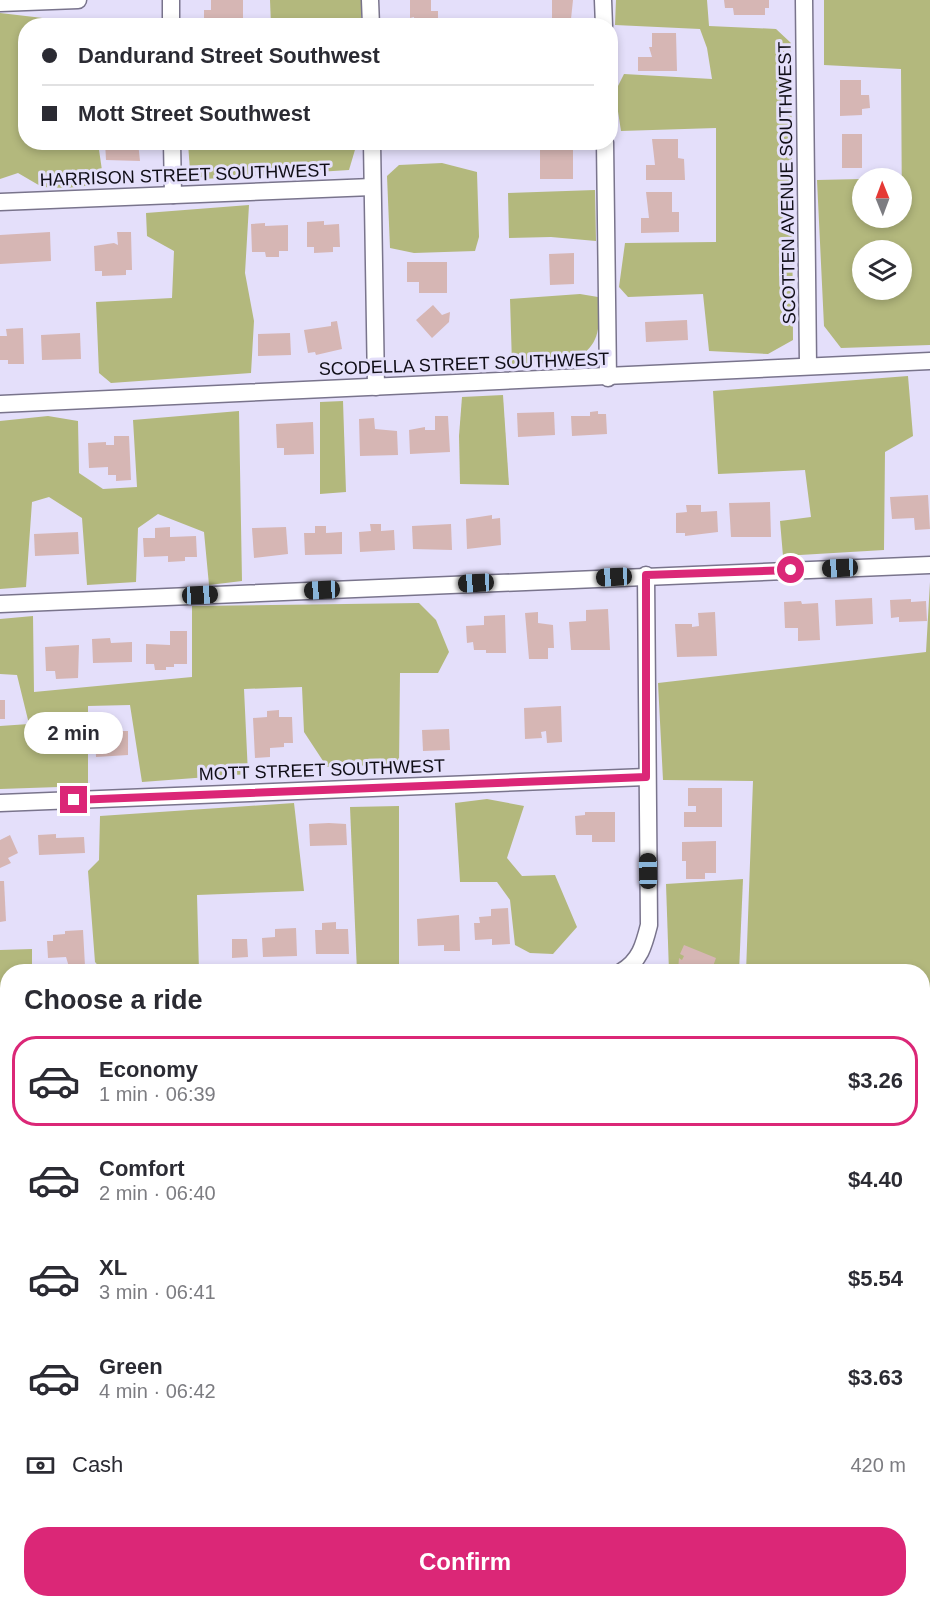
<!DOCTYPE html>
<html lang="en">
<head>
<meta charset="utf-8">
<style>
  body { margin:0; font-family:Helvetica,sans-serif; background:#f2f2f3; color:#2b2b33; height:100vh; display:flex; flex-direction:column; font-size:22px; white-space:nowrap }
  * { box-sizing:border-box; margin:0 }
  p { font-size:20px; color:#7c7c81 }
  .icon { flex:none; width:33px; height:33px; fill:none; stroke:currentColor; stroke-width:2; stroke-linecap:round; stroke-linejoin:round }
  .map { position:relative; flex:1; overflow:hidden }
  .details { position:absolute; left:0px; top:964px; width:930px; height:644px; display:flex; flex-direction:column; background:#fff; border-radius:24px 24px 0 0; box-shadow:0 3px 9px #0003 }
  .details>* { flex:none }
  .banner { position:absolute; left:18px; top:18px; width:600px; height:132px; border-radius:24px; box-shadow:0 3px 9px #0003; display:grid; align-content:center; height:132px; padding:0 24px; background:#fff }
  .needle { width:39px; rotate:359deg }
  .controls { position:absolute; left:852px; top:168px; display:grid; gap:12px }
  .controls a { display:grid; place-items:center; width:60px; height:60px; border-radius:50%; background:#fff; box-shadow:0 3px 9px #0003; font-size:30px }
  .end { position:absolute; width:27px; height:27px; margin:-14px; border:8px solid #db2777; background:#fff; box-shadow:0 0 0 3px #fff }
  .from { border-radius:50% }
  .bubble { position:absolute; height:42px; border-radius:21px; background:#fff; box-shadow:0 3px 9px #0003; font-size:20px; font-weight:600; line-height:42px; text-align:center }
  .car { position:absolute; width:18px; height:36px; margin:-18px -9px; border-radius:8px; box-shadow:0 0 4px 2px #0007; background:linear-gradient(#222 24%,#8ab4d8 0 40%,#222 0 76%,#8ab4d8 0 86%,#222 0) }
  .banner b { display:flex; align-items:center; gap:21px; height:57px; font-size:22px }
  .banner b+b { border-top:2px solid #e1e1e2 }
  .banner i { width:15px; height:15px; background:#2b2b33 }
  ul { padding:0; list-style:none }
  li { display:flex; align-items:center; gap:18px; height:90px; margin:0 12px 9px; padding:0 12px; border:3px solid transparent; border-radius:24px }
  li div { flex:1 }
  li b { display:block; font-size:22px }
  li em { font-style:normal; font-weight:600 }
  li.selected { border-color:#db2777 }
  li>.icon { width:54px; height:54px; stroke-width:1.5 }
  h2 { padding:0 24px; font-size:27px; line-height:72px }
  .pay { display:flex; align-items:center; gap:15px; height:66px; padding:0 24px; font-size:22px }
  .pay p { margin-inline-start:auto }
  .button { display:flex; gap:12px; margin-top:auto; padding:12px 24px }
  .button a { flex:1; height:69px; border-radius:24px; background:#db2777; color:#fff; font-size:24px; font-weight:600; line-height:69px; text-align:center }
  .map>svg:first-child { display:block }
  .forest { fill:#b3b87d; fill-rule:evenodd }
  .lines { fill:none; stroke-linecap:round; stroke-linejoin:round }
  .canal { stroke:#8fbfea; stroke-width:15 }
  .building { fill:#d6b6b4 }
  .minor-casing { stroke:#79748c; stroke-width:19 }
  .minor { stroke:#fff; stroke-width:16 }
  .route { stroke:#db2777; stroke-width:8 }
  .labels { text-anchor:middle; stroke-width:6; stroke-linejoin:round; paint-order:stroke }
  .street-label { font-size:18px; fill:#100e17; stroke:#e4dffa }
</style>
</head>
<body>
<div class="map">
<svg width="930" height="1607" viewBox="0 0 930 1607">
  <rect width="100%" height="100%" fill="#e4dffa"/>
  <g class="forest">
    <polygon points="270,0 361,0 361,25 271,25"/>
    <polygon points="616,0 707,0 709,26 776,29 791,43 793,340 768,354 709,351 703,294 628,297 619,287 625,243 716,242 716,128 621,131 615,92 624,74 712,79 707,48 700,29 615,25"/>
    <path d="M 824,0 L 930,0 L 930,345 L 841,348 L 824,326 L 817,180 L 862,179 L 862,218 L 902,218 L 901,69 L 824,65 ZM 862,250 L 902,250 L 902,290 L 862,290 Z"/>
    <polygon points="0,13 77,22 77,25 26,26 26,142 98,143 104,184 66,188 42,187 18,173 0,179"/>
    <polygon points="188,143 188,142 357,143 349,170 204,179 190,171"/>
    <polygon points="442,163 477,172 479,237 475,251 414,253 390,248 387,176 399,165"/>
    <polygon points="595,190 596,241 551,237 509,238 508,193"/>
    <polygon points="249,205 245,273 254,321 251,373 111,383 99,373 96,302 172,298 174,251 147,236 146,213"/>
    <path d="M 580,294 L 598,297 C 598,307 600,319 598,329 C 591,370 542,362 512,364 L 510,299 Z"/>
    <polygon points="908,376 913,436 885,452 884,550 783,556 780,521 811,517 805,470 718,474 713,391"/>
    <polygon points="503,395 509,485 460,484 459,436 462,397"/>
    <polygon points="343,401 346,492 320,494 320,402"/>
    <polygon points="239,411 242,581 209,585 204,532 158,514 138,528 136,582 87,585 82,518 49,497 32,502 26,587 0,589 0,421 48,416 78,421 79,473 103,489 137,487 133,420"/>
    <polygon points="930,582 930,1018 923,1022 922,972 746,972 753,781 663,780 658,683 926,652"/>
    <polygon points="419,603 436,620 449,652 438,673 400,673 399,764 327,767 304,732 302,687 244,689 248,774 142,782 130,705 88,706 88,786 0,789 0,726 29,724 17,675 0,674 0,619 33,616 34,692 192,677 192,606"/>
    <polygon points="487,799 524,806 507,858 522,876 555,875 577,927 553,954 530,953 515,945 510,900 497,882 460,882 455,803"/>
    <polygon points="294,803 304,891 197,895 199,972 104,972 95,962 88,871 99,860 100,816"/>
    <polygon points="399,806 399,972 357,972 350,807"/>
    <polygon points="743,879 739,972 669,972 666,884"/>
    <polygon points="32,949 32,972 8,972 7,988 0,988 0,950"/>
    <polygon points="7,1016 7,1100 0,1100 0,1017"/>
    <polygon points="922,1123 926,1123 930,1210 923,1210"/>
    <polygon points="0,1161 8,1162 8,1397 0,1398"/>
    <polygon points="923,1233 930,1233 930,1352 923,1353"/>
    <polygon points="923,1453 930,1454 930,1558 923,1558"/>
    <polygon points="0,1559 7,1561 8,1600 42,1601 42,1607 0,1607"/>
    <polygon points="210,1601 287,1601 290,1607 213,1607"/>
    <polygon points="681,1601 799,1601 799,1607 682,1607"/>
  </g>
  <g class="lines">
    <polyline class="canal" points="0,1140 8,1140"/>
  </g>
  <g class="building">
    <polygon points="211,0 243,0 243,26 204,26 204,10 211,10"/>
    <polygon points="410,0 431,0 431,11 438,11 438,25 414,26 414,17 410,18"/>
    <polygon points="552,0 573,0 571,19 552,19"/>
    <polygon points="724,0 769,0 769,8 765,8 765,15 734,15 733,8 725,8"/>
    <polygon points="652,33 676,33 677,71 638,71 638,57 652,57 649,47 652,47"/>
    <polygon points="840,80 861,80 861,95 869,95 870,108 862,109 862,115 840,116"/>
    <rect x="842" y="134" width="20" height="34"/>
    <polygon points="652,139 678,139 678,158 684,159 685,180 646,180 646,165 655,165"/>
    <polygon points="105,142 138,142 140,161 106,160"/>
    <polygon points="548,142 573,142 573,179 540,179 540,149 548,149"/>
    <polygon points="646,192 672,192 672,212 679,212 679,232 641,233 641,218 649,218"/>
    <polygon points="324,221 324,225 339,224 340,247 333,247 333,252 314,253 314,247 307,247 307,222"/>
    <polygon points="265,223 265,226 288,225 288,251 279,251 279,257 266,257 265,252 252,252 251,224"/>
    <polygon points="50,232 51,261 0,264 0,235"/>
    <polygon points="117,232 131,232 132,270 126,270 126,275 102,276 102,271 95,271 94,246 114,243 118,245"/>
    <polygon points="574,253 574,284 550,285 549,254"/>
    <polygon points="407,262 447,262 447,293 419,293 419,282 407,282"/>
    <polygon points="433,305 442,315 450,312 449,322 432,338 416,320"/>
    <polygon points="687,320 688,340 646,342 645,322"/>
    <polygon points="337,321 342,349 316,355 315,352 308,353 304,330 331,326 331,322"/>
    <polygon points="23,328 24,364 8,364 8,360 0,360 0,336 7,336 6,329"/>
    <polygon points="80,333 81,359 42,360 41,335"/>
    <polygon points="290,333 291,355 258,356 258,334"/>
    <polygon points="598,411 598,414 606,414 607,434 572,436 571,416 590,416 590,412"/>
    <polygon points="554,412 555,435 518,437 517,413"/>
    <polygon points="435,416 448,416 450,452 410,454 409,430 425,427 425,430 435,430"/>
    <polygon points="374,418 375,429 397,431 398,455 360,456 359,419"/>
    <polygon points="313,422 314,454 284,455 284,448 277,448 276,424"/>
    <polygon points="114,436 129,436 131,480 116,481 116,475 108,475 108,467 89,468 88,443 106,442 106,445 114,445"/>
    <polygon points="928,495 930,529 915,530 914,518 892,519 890,497"/>
    <polygon points="770,502 771,537 731,537 729,503"/>
    <polygon points="686,505 701,505 701,512 717,511 718,532 685,536 685,533 676,533 676,513 687,512"/>
    <polygon points="492,515 492,519 500,518 501,545 467,549 466,519"/>
    <polygon points="370,524 381,524 381,531 394,530 395,550 360,552 359,532 371,531"/>
    <polygon points="451,524 452,550 413,549 412,526"/>
    <polygon points="315,526 326,526 326,533 342,532 342,554 305,555 304,533 315,533"/>
    <polygon points="170,527 170,537 196,536 197,557 185,557 185,561 168,562 168,556 144,557 143,538 155,538 155,528"/>
    <polygon points="286,527 288,554 254,558 252,528"/>
    <polygon points="78,532 79,554 35,556 34,534"/>
    <polygon points="872,598 873,624 836,626 835,600"/>
    <polygon points="911,599 911,602 926,601 927,621 899,622 899,617 891,618 890,600"/>
    <polygon points="801,601 802,604 818,603 820,640 798,641 798,628 785,628 784,602"/>
    <polygon points="608,609 610,650 571,650 569,622 586,621 586,610"/>
    <polygon points="538,612 538,623 553,625 554,648 548,648 548,659 529,659 525,613"/>
    <polygon points="715,612 717,656 677,657 675,624 692,624 692,627 699,626 698,613"/>
    <polygon points="505,615 506,653 486,653 486,650 474,650 473,642 467,643 466,626 484,625 484,616"/>
    <polygon points="170,631 187,631 187,664 174,664 174,667 166,667 166,670 155,670 154,664 146,664 146,644 170,645"/>
    <polygon points="110,638 111,643 132,642 132,662 93,663 92,639"/>
    <polygon points="79,645 78,678 56,679 55,671 46,671 45,647"/>
    <rect x="0" y="700" width="5" height="19"/>
    <polygon points="561,706 562,742 547,743 546,731 541,732 542,738 525,739 524,708"/>
    <polygon points="279,710 279,717 292,717 293,743 284,743 284,747 270,748 270,757 255,758 253,718 267,717 267,711"/>
    <polygon points="119,723 119,731 128,731 128,755 96,757 95,732 106,731 105,724"/>
    <polygon points="449,729 450,750 423,751 422,730"/>
    <polygon points="688,788 722,788 722,827 684,827 684,812 696,812 696,806 688,806"/>
    <polygon points="585,812 615,812 615,842 592,842 592,835 576,835 575,816 585,815"/>
    <polygon points="329,823 346,824 347,845 310,846 309,824"/>
    <polygon points="56,834 56,838 84,837 85,853 39,855 38,835"/>
    <polygon points="10,835 18,853 8,858 11,863 0,868 0,840"/>
    <polygon points="716,841 716,873 705,873 705,879 686,879 686,861 682,861 682,842"/>
    <polygon points="0,881 4,881 6,921 0,922"/>
    <polygon points="508,908 510,944 492,945 492,939 475,940 474,923 480,923 479,917 491,916 491,909"/>
    <polygon points="459,915 460,951 444,951 444,945 418,946 417,919"/>
    <polygon points="336,922 336,929 348,929 349,954 316,954 315,930 322,930 322,923"/>
    <polygon points="296,928 297,956 263,957 262,938 275,937 275,929"/>
    <polygon points="83,930 85,966 69,967 66,957 48,958 47,941 53,941 53,935 65,934 65,931"/>
    <polygon points="232,939 247,939 248,957 232,958"/>
    <polygon points="684,945 716,958 711,972 670,972 672,967 678,970 679,958 682,960 684,956 680,954"/>
    <polygon points="0,1501 2,1501 3,1519 8,1519 8,1540 0,1540"/>
    <rect x="841" y="1600" width="44" height="7"/>
  </g>
  <g class="lines">
    <g class="minor-casing">
      <g id="minor">
        <polyline points="171,0 171,26"/>
        <polyline points="370,0 371,26"/>
        <polyline points="603,0 604,26"/>
        <polyline points="804,0 808,365"/>
        <polyline points="0,3 78,0"/>
        <polyline points="172,142 173,195"/>
        <polyline points="372,142 376,387"/>
        <polyline points="605,142 608,378"/>
        <polyline points="0,202 372,187"/>
        <polyline points="0,404 930,361"/>
        <polyline points="0,604 930,565"/>
        <polyline points="0,803 646,777"/>
        <path d="M 621,972 C 640,961 644,945 649,925 L 646,575"/>
        <polyline points="0,1003 8,1002"/>
        <polyline points="922,1220 930,1220"/>
        <polyline points="487,1600 487,1607"/>
        <polyline points="811,1600 811,1607"/>
      </g>
    </g>
    <use href="#minor" class="minor"/>
  </g>
  <g class="lines">
    <polyline class="route" points="74,800 646,777 646,575 791,570"/>
  </g>
  <g class="labels">
    <g class="street-label">
      <text transform="translate(185 175) rotate(-2)" y="6">HARRISON STREET SOUTHWEST</text>
      <text transform="translate(787 183) rotate(-91)" y="6">SCOTTEN AVENUE SOUTHWEST</text>
      <text transform="translate(464 364) rotate(-2)" y="6">SCODELLA STREET SOUTHWEST</text>
      <text transform="translate(322 770) rotate(-2)" y="6">MOTT STREET SOUTHWEST</text>
    </g>
  </g>
</svg>
<div class="controls">
<a><svg class="needle" viewBox="-14 -14 28 28"><path d="M0-13l5 13h-10z" fill="#e53935"/><path d="M0 13l5-13h-10z" fill="#7c7c81"/></svg></a>
<a><svg class="icon" aria-label="layers" viewBox="0 0 24 24"><path d="M12 4l9 5-9 5-9-5zM3 14l9 5 9-5"/></svg></a>
</div>
<i class="end from" style="left:791px;top:570px"></i>
<i class="end" style="left:74px;top:800px"></i>
<div class="bubble" style="left:24px;top:712px;width:99px">2 min</div>
<i class="car" style="left:840px;top:568px;rotate:267deg"></i>
<i class="car" style="left:614px;top:577px;rotate:267deg"></i>
<i class="car" style="left:476px;top:583px;rotate:267deg"></i>
<i class="car" style="left:322px;top:590px;rotate:267deg"></i>
<i class="car" style="left:200px;top:595px;rotate:87deg"></i>
<i class="car" style="left:648px;top:871px;rotate:359deg"></i>
<div class="banner">
<b><i class="from"></i>Dandurand Street Southwest</b>
<b><i></i>Mott Street Southwest</b>
</div>
<section class="details">
<h2>Choose a ride</h2>
<ul>
<li class="selected"><svg class="icon" aria-label="car" viewBox="0 0 24 24"><path d="M5 17H2v-5l4-1 3-4h7l3 4 3 1v5h-3M9 17h6M6 11h13"/><circle cx="7" cy="17" r="2"/><circle cx="17" cy="17" r="2"/></svg><div><b>Economy</b><p>1 min · 06:39</p></div><em>$3.26</em></li>
<li><svg class="icon" aria-label="car" viewBox="0 0 24 24"><path d="M5 17H2v-5l4-1 3-4h7l3 4 3 1v5h-3M9 17h6M6 11h13"/><circle cx="7" cy="17" r="2"/><circle cx="17" cy="17" r="2"/></svg><div><b>Comfort</b><p>2 min · 06:40</p></div><em>$4.40</em></li>
<li><svg class="icon" aria-label="car" viewBox="0 0 24 24"><path d="M5 17H2v-5l4-1 3-4h7l3 4 3 1v5h-3M9 17h6M6 11h13"/><circle cx="7" cy="17" r="2"/><circle cx="17" cy="17" r="2"/></svg><div><b>XL</b><p>3 min · 06:41</p></div><em>$5.54</em></li>
<li><svg class="icon" aria-label="car" viewBox="0 0 24 24"><path d="M5 17H2v-5l4-1 3-4h7l3 4 3 1v5h-3M9 17h6M6 11h13"/><circle cx="7" cy="17" r="2"/><circle cx="17" cy="17" r="2"/></svg><div><b>Green</b><p>4 min · 06:42</p></div><em>$3.63</em></li>
</ul>
<div class="pay"><svg class="icon" aria-label="cash" viewBox="0 0 24 24"><path d="M3 7h18v10H3z"/><circle cx="12" cy="12" r="2"/></svg>Cash<p>420 m</p></div>
<div class="button"><a>Confirm</a></div>
</section>
</div>
</body>
</html>
